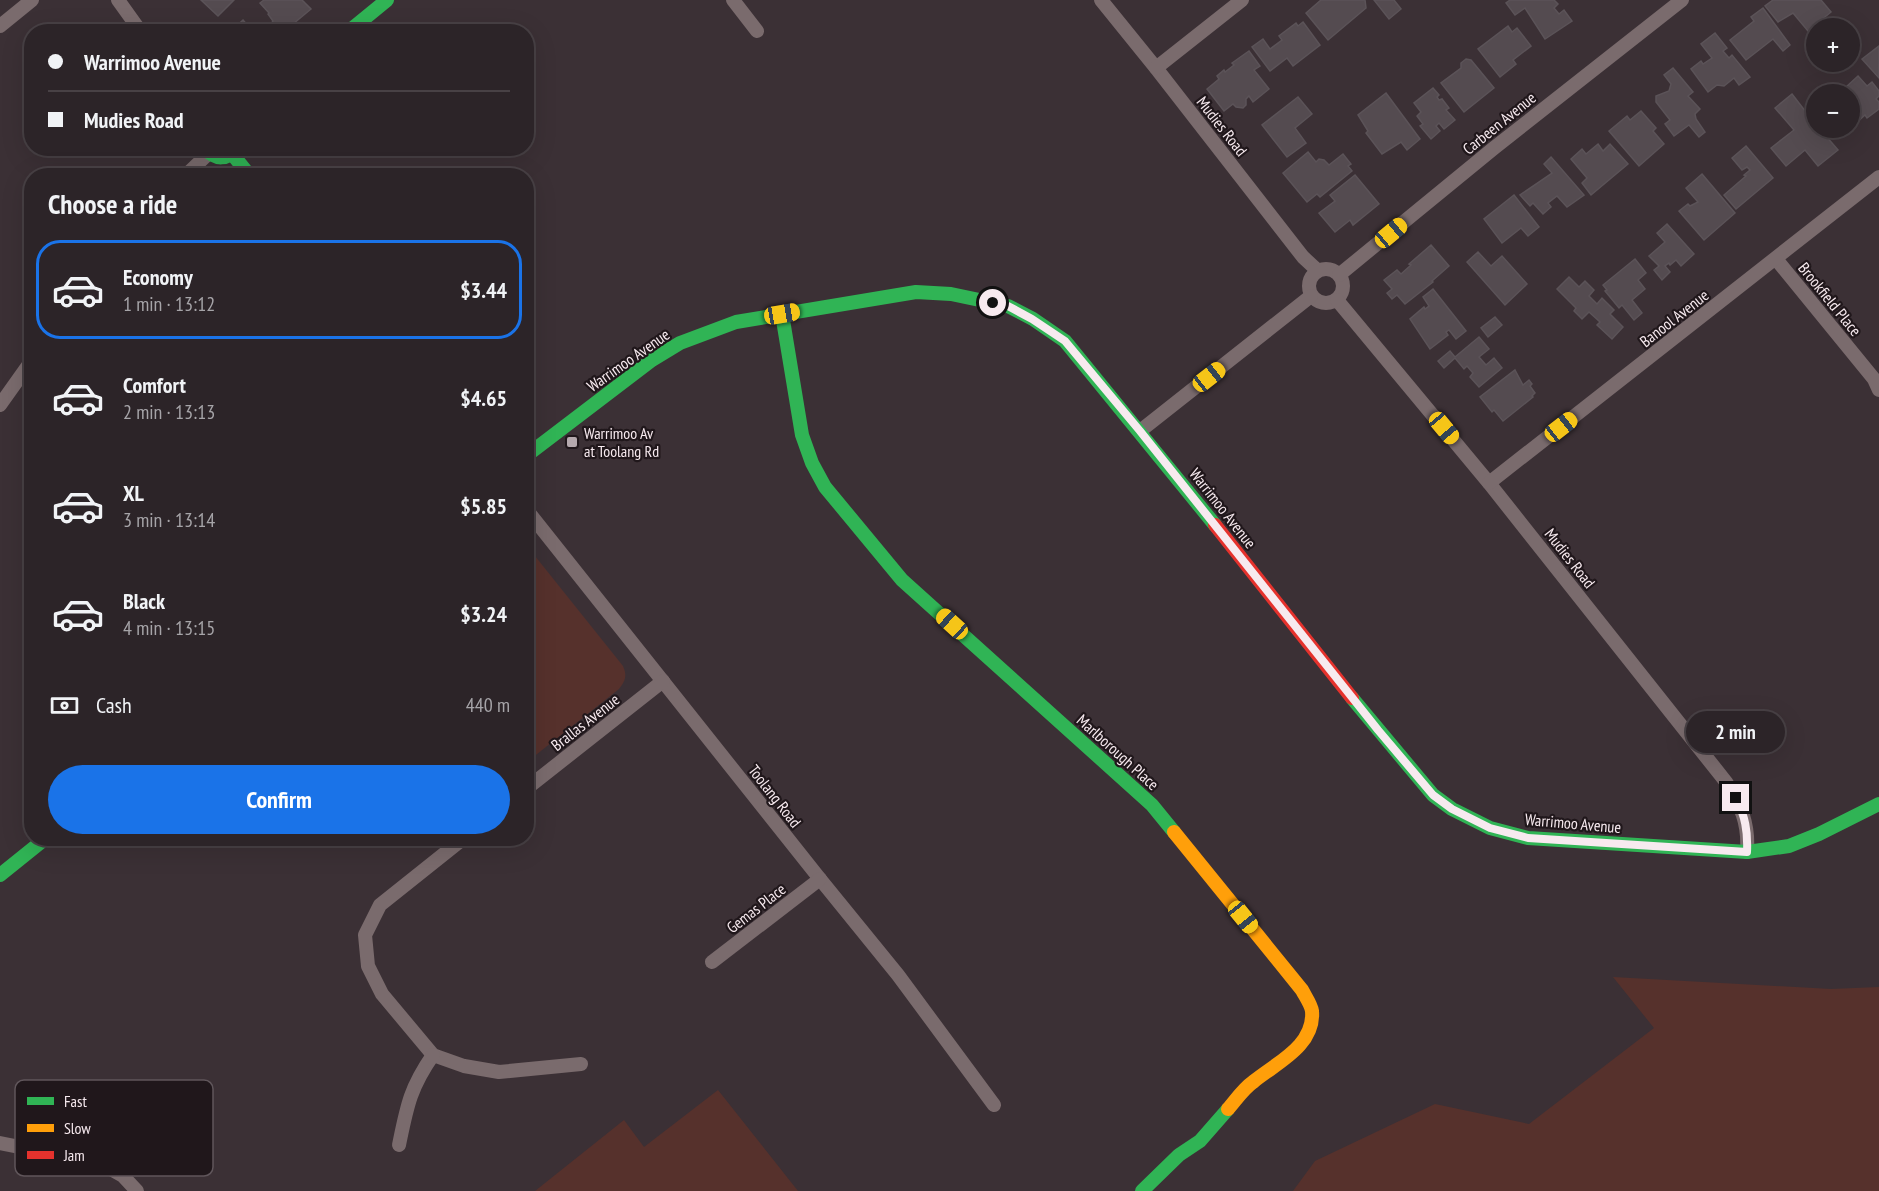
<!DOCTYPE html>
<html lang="en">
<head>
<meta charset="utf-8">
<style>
  body { margin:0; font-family:"PT Sans Narrow",sans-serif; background:#383034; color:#f1f3f6; height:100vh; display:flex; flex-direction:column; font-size:22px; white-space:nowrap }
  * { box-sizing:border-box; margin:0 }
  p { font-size:20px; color:#a6a4a8 }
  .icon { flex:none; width:33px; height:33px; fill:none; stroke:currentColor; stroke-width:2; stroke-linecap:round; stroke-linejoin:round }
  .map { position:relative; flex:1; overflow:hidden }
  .details { position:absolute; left:24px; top:168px; width:510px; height:678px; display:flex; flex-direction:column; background:#2c2428; border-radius:24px; box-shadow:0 6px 24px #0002,0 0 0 2px #484145 }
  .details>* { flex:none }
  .banner { position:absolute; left:24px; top:24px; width:510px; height:132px; border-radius:24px; box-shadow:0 6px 24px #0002,0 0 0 2px #484145; display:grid; align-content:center; height:132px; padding:0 24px; background:#2c2428 }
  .controls { position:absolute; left:1806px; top:18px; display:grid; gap:12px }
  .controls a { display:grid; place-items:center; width:54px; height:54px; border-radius:50%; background:#2c2428; box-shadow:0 6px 24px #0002,0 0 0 2px #484145; font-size:30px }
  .end { position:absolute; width:27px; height:27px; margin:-14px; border:8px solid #f7eaef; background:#111; box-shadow:0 0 0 3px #111 }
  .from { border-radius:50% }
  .bubble { position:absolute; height:42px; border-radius:21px; background:#2c2428; box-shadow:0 6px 24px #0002,0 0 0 2px #484145; font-size:20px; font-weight:700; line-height:42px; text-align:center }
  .car { position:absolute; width:18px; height:36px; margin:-18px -9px; border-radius:8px; box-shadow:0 0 4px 2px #0007; background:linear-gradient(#f5c518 24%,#345 0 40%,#f5c518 0 76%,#345 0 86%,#f5c518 0) }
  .banner b { display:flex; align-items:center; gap:21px; height:57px; font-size:22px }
  .banner b+b { border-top:2px solid #484145 }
  .banner i { width:15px; height:15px; background:#f1f3f6 }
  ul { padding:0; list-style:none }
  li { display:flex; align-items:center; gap:18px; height:99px; margin:0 12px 9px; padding:0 12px; border:3px solid transparent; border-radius:24px }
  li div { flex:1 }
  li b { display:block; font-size:22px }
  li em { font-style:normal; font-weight:700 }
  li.selected { border-color:#1a73e8 }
  li>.icon { width:54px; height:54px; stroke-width:1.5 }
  h2 { padding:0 24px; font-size:27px; line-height:72px }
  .pay { display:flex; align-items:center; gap:15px; height:66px; padding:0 24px; font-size:22px }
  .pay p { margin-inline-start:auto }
  .primary-button { display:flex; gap:12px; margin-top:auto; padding:12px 24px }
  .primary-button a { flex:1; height:69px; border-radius:36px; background:#1a73e8; color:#fff; font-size:24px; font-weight:700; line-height:69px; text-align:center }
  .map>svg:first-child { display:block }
  .green { fill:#56312c }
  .building { fill:#544b50; stroke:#5b5358; stroke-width:1.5 }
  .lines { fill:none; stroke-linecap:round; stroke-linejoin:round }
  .street { stroke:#7a6b6d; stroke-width:14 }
  .fast { stroke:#30b455; stroke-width:14 }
  .slow { stroke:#ff9f0a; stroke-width:14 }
  .jam { stroke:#e5322d; stroke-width:14 }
  .route { stroke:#f7eaef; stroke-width:8 }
  .poi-dot { fill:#b5a9ae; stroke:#20171b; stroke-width:2 }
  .labels { text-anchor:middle; stroke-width:4.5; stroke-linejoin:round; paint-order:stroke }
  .street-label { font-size:16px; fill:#f7eaef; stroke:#20171b }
  .poi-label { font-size:16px; fill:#f7eaef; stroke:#20171b; text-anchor:start }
  .key { fill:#20171b; stroke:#60565b; stroke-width:1.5 }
  .key-label { font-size:16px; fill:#f7eaef }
</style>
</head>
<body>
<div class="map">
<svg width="1879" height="1191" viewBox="0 0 1879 1191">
  <rect width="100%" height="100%" fill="#3b3035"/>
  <g class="green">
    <path d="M 527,546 L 623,666 C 627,675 626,680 619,689 L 527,762 Z"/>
    <polygon points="1613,977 1831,989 1879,987 1879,1191 1293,1191 1315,1161 1435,1104 1529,1124 1654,1028"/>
    <polygon points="718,1090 798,1191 535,1191 624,1120 644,1147"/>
  </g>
  <g class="building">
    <polygon points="201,0 234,0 218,16"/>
    <polygon points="264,0 302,0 311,9 293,24 282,32 278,32 271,24 273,21 268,14 269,13 260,3"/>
    <polygon points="1321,0 1365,0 1366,8 1328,40 1306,13"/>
    <polygon points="1374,0 1394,0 1401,9 1389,19"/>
    <polygon points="1510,0 1554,0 1558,4 1554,8 1559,14 1564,10 1572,21 1545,39 1525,8 1515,15 1506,3"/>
    <polygon points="1773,0 1821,0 1831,12 1808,31 1793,13 1778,22 1765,6"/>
    <polygon points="1763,8 1790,45 1783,51 1773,39 1746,60 1730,40 1754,21 1751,17"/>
    <polygon points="243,20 253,32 231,32 231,31"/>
    <polygon points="1303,22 1320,45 1293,66 1287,58 1270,71 1252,47 1263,39 1270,49 1282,40 1279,36 1296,23 1298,26"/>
    <polygon points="1508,26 1512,32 1517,28 1531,46 1513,60 1516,64 1500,77 1478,49"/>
    <polygon points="1715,33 1727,48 1723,51 1729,58 1732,55 1750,77 1739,85 1734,78 1724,86 1717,85 1708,92 1691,69 1701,61 1703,64 1712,58 1701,44"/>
    <polygon points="1879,46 1879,78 1862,59"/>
    <polygon points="1249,51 1260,66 1254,70 1269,89 1253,102 1249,96 1246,99 1246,105 1243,108 1236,107 1233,104 1224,111 1207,89 1219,79 1217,76 1224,70 1225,72 1234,65 1232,63"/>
    <polygon points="1466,59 1471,60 1494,88 1464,112 1441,83 1461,68 1461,63"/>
    <polygon points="1673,68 1693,92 1688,96 1700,109 1695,114 1696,119 1705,132 1699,137 1689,125 1674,136 1665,124 1670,120 1656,102 1656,96 1669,91 1671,84 1664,75"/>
    <polygon points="1858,76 1867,86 1872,82 1879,91 1879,96 1876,99 1879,102 1879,109 1867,118 1865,115 1845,133 1841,128 1850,128 1848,94 1851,93 1846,87"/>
    <polygon points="1433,88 1439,95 1437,97 1439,100 1442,99 1449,108 1446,110 1455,120 1444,129 1439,123 1436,126 1440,131 1431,139 1420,126 1423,124 1417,116 1421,112 1414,103"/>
    <polygon points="1386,93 1420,139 1407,150 1401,142 1382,154 1366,133 1368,131 1358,115"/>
    <polygon points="1792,94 1816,125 1816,128 1819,128 1838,150 1818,166 1805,150 1786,166 1771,148 1794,130 1775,108"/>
    <polygon points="1298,97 1312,114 1295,128 1306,143 1287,157 1262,125"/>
    <polygon points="1641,111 1656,128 1653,131 1664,144 1639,166 1609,131 1627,116 1630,120"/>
    <polygon points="1598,144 1603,151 1610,144 1628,164 1591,195 1582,183 1587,178 1571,159 1582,149 1586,154"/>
    <polygon points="1746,146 1773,178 1736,209 1724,195 1746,176 1744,175 1750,170 1747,167 1742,170 1732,158"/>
    <polygon points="1308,152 1316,162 1319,159 1324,160 1329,165 1343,154 1351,164 1348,166 1352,171 1320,197 1317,194 1307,202 1283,173"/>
    <polygon points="1551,157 1584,195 1567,207 1557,196 1548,203 1551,207 1543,214 1533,203 1530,206 1520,195 1552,173 1544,164"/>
    <polygon points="1702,174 1735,213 1704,240 1679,211 1688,204 1690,206 1698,202 1686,188"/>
    <polygon points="1355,175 1379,204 1353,225 1350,220 1335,232 1319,213 1335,201 1330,195"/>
    <polygon points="1514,195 1539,227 1528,236 1521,228 1502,243 1484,219"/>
    <polygon points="1667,224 1694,254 1681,266 1676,260 1670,265 1669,263 1665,266 1670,272 1662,280 1654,270 1659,266 1649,256 1665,242 1657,233"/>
    <polygon points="1431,245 1449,266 1432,281 1433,282 1405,304 1397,295 1392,299 1387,293 1392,289 1384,280 1397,270 1401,274 1411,265 1409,264"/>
    <polygon points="1478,252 1491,266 1502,256 1527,284 1505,305 1467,262"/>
    <polygon points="1635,259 1646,273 1638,280 1645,289 1632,300 1642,313 1634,320 1622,305 1619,308 1605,291 1607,290 1603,285"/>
    <polygon points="1569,277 1579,287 1585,281 1594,290 1589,296 1597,304 1602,298 1614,310 1610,314 1623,327 1612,339 1597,325 1600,322 1589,312 1582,319 1574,311 1576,308 1557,289"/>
    <polygon points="1433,289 1466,331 1456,339 1449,330 1446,332 1448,335 1430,349 1410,319 1424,307 1425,309 1429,306 1423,297"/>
    <polygon points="1495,317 1502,325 1488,337 1481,328"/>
    <polygon points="1479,337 1489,349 1479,357 1486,365 1494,358 1502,368 1479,387 1470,377 1473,373 1467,366 1464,369 1455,358 1444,368 1438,361 1450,351 1455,357"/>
    <polygon points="1515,370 1523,385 1529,380 1532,384 1530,386 1535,393 1532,396 1533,397 1503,421 1494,410 1492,412 1480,397"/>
  </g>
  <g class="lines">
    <g class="street">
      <polyline points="118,0 141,32"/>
      <polyline points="733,0 757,31"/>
      <polyline points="1101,0 1156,68 1303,257 1317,270"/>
      <polyline points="0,26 32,0"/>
      <polyline points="1156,68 1242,0"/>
      <polyline points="185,176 209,153"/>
      <polyline points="1776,259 1874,379 1879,390"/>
      <circle cx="1326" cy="286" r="17"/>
      <polyline points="1339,275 1494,148 1682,0"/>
      <path d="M 1337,300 L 1489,483 L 1726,782 C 1741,806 1749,823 1747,852"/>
      <polyline points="0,405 32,360"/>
      <polyline points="1140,431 1311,296"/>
      <polyline points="1489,483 1879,177"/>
      <polyline points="526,509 820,879 898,975 994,1105"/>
      <polyline points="526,789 663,681"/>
      <polyline points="464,838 380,905 365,935 368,966 382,994 433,1055 464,1066 499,1072 581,1064"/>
      <polyline points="712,962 820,879"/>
      <polyline points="0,1143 100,1163 123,1176 137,1191"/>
      <path d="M 399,1145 C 407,1106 410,1088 433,1055"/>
    </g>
    <g class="fast">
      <polyline points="348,32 387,0"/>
      <path d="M 205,148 C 215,161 228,160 238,148"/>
      <polyline points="233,155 250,176"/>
      <polyline points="782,314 802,435 812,463 825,487 902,580 1152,805 1174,832"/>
      <polyline points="526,456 652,360 680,343 736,322 916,292 951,294 1008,306 1033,319 1065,341 1215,525"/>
      <polyline points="1352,698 1433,795 1452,809 1490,828 1528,838 1747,852 1789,846 1819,834 1879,804"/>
      <polyline points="0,875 46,838"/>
      <polyline points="1142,1191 1179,1155 1200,1141 1228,1109"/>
    </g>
    <path class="slow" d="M 1174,832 L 1302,990 C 1305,996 1311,1004 1312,1011 C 1315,1046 1276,1063 1253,1082 C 1243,1089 1236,1100 1228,1109"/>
    <polyline class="jam" points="1215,525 1352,698"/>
  </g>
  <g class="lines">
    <path class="route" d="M 993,303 L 1008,306 L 1032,319 L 1065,341 L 1140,431 L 1378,730 L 1433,795 L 1452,809 L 1490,828 L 1528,838 L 1747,852 C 1748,831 1745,816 1736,798"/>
  </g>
  <rect class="poi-dot" x="566" y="436" width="12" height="12" rx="3"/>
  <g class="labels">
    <g class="street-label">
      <text transform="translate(1499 123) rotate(-39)" y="6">Carbeen Avenue</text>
      <text transform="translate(1222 126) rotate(52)" y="6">Mudies Road</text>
      <text transform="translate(1830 299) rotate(51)" y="6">Brookfield Place</text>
      <text transform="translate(1674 318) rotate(-38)" y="6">Banool Avenue</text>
      <text transform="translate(628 360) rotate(-35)" y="6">Warrimoo Avenue</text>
      <text transform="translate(1223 508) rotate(52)" y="6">Warrimoo Avenue</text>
      <text transform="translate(1570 558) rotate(52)" y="6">Mudies Road</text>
      <text transform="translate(585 722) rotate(-38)" y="6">Brallas Avenue</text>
      <text transform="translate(1118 752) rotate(42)" y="6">Marlborough Place</text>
      <text transform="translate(775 796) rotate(52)" y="6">Toolang Road</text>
      <text transform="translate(1573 823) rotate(5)" y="6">Warrimoo Avenue</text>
      <text transform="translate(756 908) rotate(-38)" y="6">Gemas Place</text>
    </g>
    <g class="poi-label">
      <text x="584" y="439">Warrimoo Av<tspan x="584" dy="18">at Toolang Rd</tspan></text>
    </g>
  </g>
  <rect x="15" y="1080" width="198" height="96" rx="9" class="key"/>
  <rect x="27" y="1097" width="27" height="8" fill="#30b455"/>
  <rect x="27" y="1124" width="27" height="8" fill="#ff9f0a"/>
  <rect x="27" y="1151" width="27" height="8" fill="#e5322d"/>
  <g class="key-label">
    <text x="64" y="1107">Fast</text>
    <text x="64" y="1134">Slow</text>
    <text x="64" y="1161">Jam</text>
  </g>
</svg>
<div class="controls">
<a>+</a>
<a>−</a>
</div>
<i class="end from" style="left:993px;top:303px"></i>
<i class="end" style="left:1736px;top:798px"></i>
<div class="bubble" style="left:1686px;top:711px;width:99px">2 min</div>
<i class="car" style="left:1391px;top:233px;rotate:50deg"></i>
<i class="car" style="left:782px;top:314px;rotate:80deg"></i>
<i class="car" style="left:1209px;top:377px;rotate:52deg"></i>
<i class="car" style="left:1561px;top:427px;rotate:52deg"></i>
<i class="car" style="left:1444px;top:428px;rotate:140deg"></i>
<i class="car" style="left:952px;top:624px;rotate:312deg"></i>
<i class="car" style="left:1243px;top:917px;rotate:141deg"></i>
<div class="banner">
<b><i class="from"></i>Warrimoo Avenue</b>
<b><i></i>Mudies Road</b>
</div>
<section class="details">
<h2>Choose a ride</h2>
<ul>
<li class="selected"><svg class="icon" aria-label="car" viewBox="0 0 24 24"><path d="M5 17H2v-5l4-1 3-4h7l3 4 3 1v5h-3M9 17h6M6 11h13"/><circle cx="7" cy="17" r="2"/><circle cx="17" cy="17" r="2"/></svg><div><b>Economy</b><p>1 min · 13:12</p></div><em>$3.44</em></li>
<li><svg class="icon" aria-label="car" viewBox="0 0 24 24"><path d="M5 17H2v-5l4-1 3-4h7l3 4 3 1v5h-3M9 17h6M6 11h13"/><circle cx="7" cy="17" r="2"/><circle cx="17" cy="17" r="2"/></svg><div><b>Comfort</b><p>2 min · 13:13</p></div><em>$4.65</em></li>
<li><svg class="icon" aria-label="car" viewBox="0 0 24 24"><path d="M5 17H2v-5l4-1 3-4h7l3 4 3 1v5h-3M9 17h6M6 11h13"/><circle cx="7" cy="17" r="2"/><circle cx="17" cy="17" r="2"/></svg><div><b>XL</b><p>3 min · 13:14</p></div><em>$5.85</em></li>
<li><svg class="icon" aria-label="car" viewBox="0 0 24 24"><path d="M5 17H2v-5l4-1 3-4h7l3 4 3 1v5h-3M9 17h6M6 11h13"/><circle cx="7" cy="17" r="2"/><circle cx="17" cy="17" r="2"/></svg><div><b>Black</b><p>4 min · 13:15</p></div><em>$3.24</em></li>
</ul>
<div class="pay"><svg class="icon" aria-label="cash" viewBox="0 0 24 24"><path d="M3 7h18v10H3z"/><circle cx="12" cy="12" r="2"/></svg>Cash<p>440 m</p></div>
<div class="primary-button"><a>Confirm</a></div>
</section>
</div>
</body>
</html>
